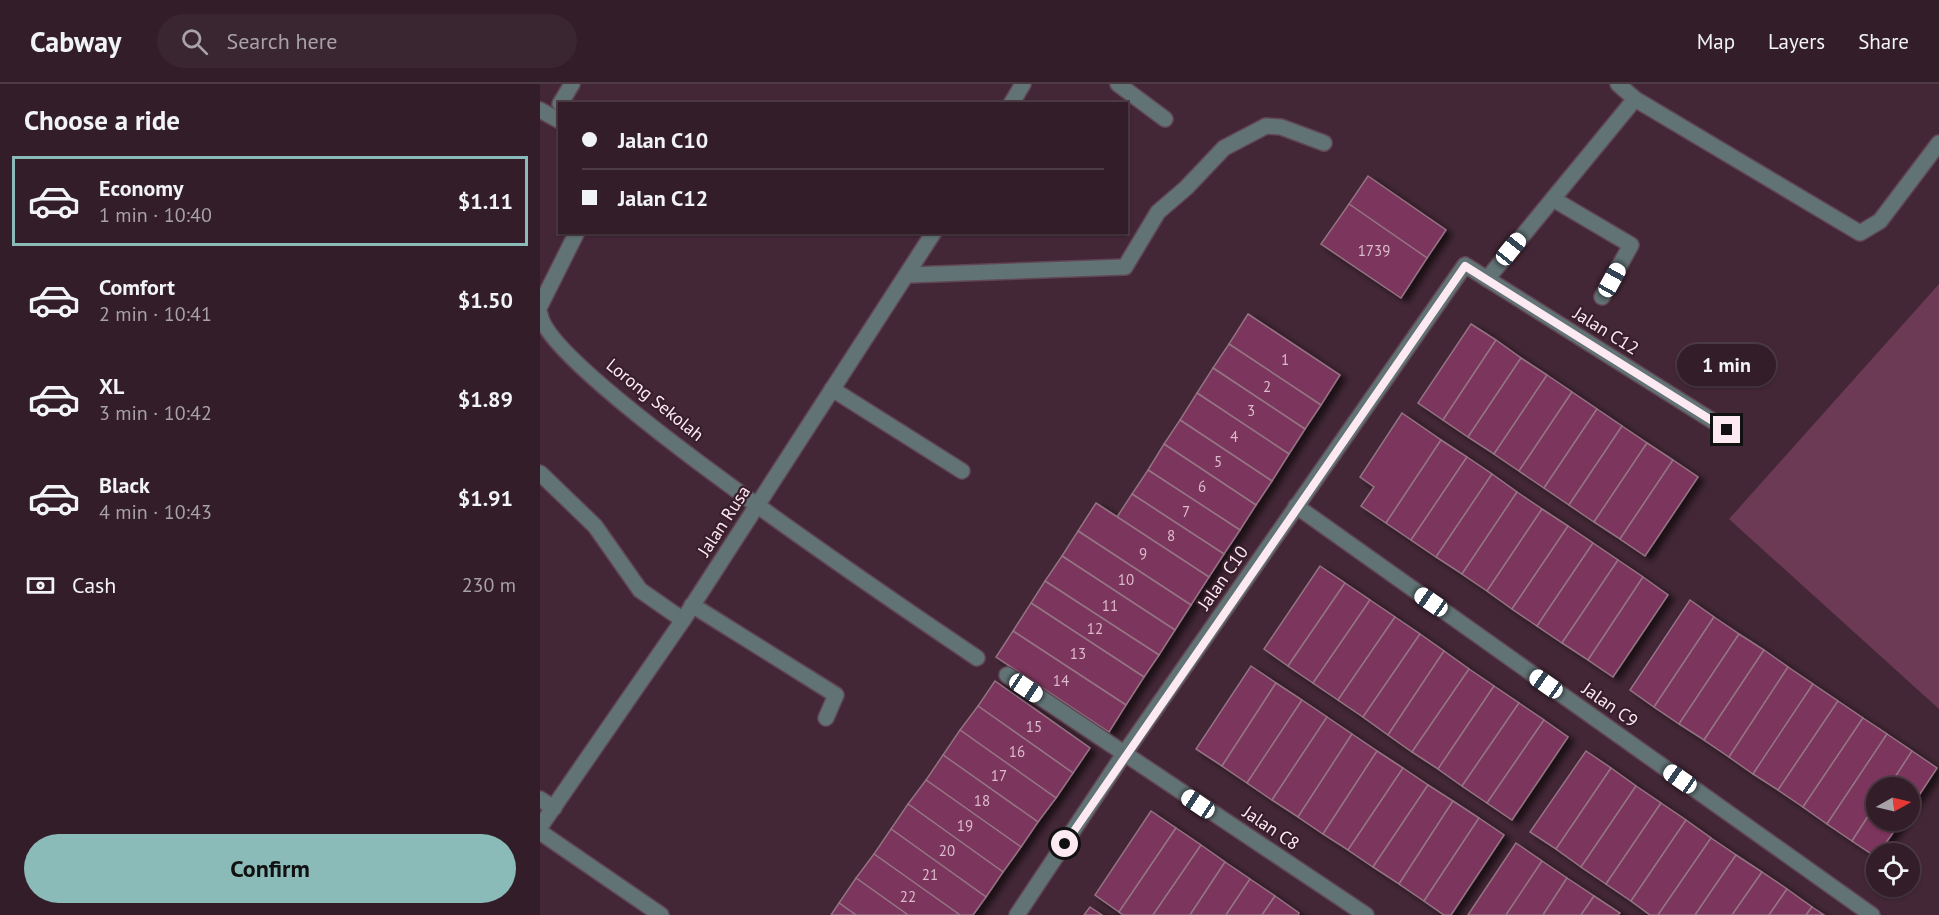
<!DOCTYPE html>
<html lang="en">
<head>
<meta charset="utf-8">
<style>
  body { margin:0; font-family:"PT Sans",sans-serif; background:#3a2630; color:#f1f3f6; height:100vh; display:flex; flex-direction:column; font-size:22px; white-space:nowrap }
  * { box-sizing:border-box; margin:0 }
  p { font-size:20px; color:#a8a2a8 }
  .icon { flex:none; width:33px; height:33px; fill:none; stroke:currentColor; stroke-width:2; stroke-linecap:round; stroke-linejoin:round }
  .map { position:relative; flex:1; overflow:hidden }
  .side { display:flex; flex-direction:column; background:#321d28; width:540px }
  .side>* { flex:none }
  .banner { position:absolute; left:18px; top:18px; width:570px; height:132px; border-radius:0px; box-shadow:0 2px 4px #0004,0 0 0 2px #4d3b45; display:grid; align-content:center; height:132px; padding:0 24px; background:#321d28 }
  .needle { width:39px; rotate:82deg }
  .tools { position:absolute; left:1326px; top:693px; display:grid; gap:12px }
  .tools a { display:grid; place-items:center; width:54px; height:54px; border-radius:50%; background:#321d28; box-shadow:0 2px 4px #0004,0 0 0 2px #4d3b45; font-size:30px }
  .end { position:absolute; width:27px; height:27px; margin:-14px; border:8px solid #fde9f2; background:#111; box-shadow:0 0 0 3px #111 }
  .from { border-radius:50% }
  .bubble { position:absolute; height:42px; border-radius:21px; background:#321d28; box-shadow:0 2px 4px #0004,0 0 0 2px #4d3b45; font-size:20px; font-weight:800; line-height:42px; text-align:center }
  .car { position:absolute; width:18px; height:36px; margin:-18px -9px; border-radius:8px; box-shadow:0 0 4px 2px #0007; background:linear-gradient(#fff 24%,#345 0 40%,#fff 0 76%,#345 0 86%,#fff 0) }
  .banner b { display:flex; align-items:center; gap:21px; height:57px; font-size:22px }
  .banner b+b { border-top:2px solid #4d3b45 }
  .banner i { width:15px; height:15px; background:#f1f3f6 }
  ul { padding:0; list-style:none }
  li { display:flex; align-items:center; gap:18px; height:90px; margin:0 12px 9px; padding:0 12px; border:3px solid transparent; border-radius:0px }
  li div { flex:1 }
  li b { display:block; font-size:22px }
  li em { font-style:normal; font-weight:800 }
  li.selected { border-color:#8bbbb9 }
  li>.icon { width:54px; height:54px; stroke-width:1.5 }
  h2 { padding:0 24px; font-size:27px; line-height:72px }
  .pay { display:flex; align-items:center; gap:15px; height:66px; padding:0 24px; font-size:22px }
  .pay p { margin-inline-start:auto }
  .primary-button { display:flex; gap:12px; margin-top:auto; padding:12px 24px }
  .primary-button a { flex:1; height:69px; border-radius:36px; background:#8bbbb9; color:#111; font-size:24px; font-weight:800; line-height:69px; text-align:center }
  header { display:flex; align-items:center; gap:36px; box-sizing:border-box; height:84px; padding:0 30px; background:#321d28; border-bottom:2px solid #4d3b45 }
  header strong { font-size:28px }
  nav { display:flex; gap:33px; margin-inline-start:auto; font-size:21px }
  .search { width:420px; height:54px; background:#3a2630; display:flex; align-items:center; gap:15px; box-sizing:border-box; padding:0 21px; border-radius:33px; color:#a8a2a8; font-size:22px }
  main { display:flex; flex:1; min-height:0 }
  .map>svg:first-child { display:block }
  .green { fill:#6d3a56 }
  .building { fill:#7b345c; stroke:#947383; stroke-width:1.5; filter:url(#shadow) }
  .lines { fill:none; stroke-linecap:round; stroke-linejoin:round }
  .minor-casing { stroke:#614654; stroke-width:18 }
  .minor { stroke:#617375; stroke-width:15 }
  .route { stroke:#fde9f2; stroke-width:8 }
  .labels { text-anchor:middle; stroke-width:4.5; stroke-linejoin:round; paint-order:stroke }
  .number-label { font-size:15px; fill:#dcbccc }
  .street-label { font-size:18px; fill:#fde9f2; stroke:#391e2c }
</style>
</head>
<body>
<header>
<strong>Cabway</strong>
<div class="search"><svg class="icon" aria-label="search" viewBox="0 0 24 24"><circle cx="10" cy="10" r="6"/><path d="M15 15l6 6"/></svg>Search here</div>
<nav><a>Map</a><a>Layers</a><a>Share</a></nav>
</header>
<main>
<section class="side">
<h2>Choose a ride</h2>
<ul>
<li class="selected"><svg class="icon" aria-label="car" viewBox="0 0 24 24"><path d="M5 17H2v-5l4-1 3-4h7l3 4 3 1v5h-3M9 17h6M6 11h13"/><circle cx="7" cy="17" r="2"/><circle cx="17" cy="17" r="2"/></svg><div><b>Economy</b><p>1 min · 10:40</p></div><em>$1.11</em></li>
<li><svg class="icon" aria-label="car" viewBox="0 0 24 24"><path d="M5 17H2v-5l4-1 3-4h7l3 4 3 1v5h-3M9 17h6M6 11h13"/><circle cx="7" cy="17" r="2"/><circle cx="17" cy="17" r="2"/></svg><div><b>Comfort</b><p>2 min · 10:41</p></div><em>$1.50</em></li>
<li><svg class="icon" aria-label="car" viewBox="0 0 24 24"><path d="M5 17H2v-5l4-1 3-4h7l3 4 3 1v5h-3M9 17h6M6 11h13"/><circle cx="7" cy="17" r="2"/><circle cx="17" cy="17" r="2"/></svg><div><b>XL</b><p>3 min · 10:42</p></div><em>$1.89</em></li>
<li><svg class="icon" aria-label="car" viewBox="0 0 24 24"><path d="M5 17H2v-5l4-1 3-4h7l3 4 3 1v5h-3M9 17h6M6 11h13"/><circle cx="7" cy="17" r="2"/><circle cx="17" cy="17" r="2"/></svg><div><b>Black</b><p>4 min · 10:43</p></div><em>$1.91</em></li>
</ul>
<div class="pay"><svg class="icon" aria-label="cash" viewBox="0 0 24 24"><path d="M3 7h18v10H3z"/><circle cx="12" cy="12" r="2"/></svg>Cash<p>230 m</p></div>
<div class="primary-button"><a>Confirm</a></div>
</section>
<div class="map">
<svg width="1399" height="831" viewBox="0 0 1399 831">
  <defs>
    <filter id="shadow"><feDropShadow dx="6" dy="4" stdDeviation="3" flood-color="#0009"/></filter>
  </defs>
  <rect width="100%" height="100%" fill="#432736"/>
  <polygon class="green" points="1399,200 1399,625 1189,435"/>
  <g class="building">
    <polygon points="828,92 906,146 887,174 809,120"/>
    <polygon points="809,120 887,174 861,214 781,160"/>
    <polygon points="708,230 800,291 781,321 689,260"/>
    <polygon points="931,240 956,256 903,336 878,319"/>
    <polygon points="956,256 981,274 928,353 903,336"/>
    <polygon points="689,260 781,321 765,345 673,284"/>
    <polygon points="981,274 1007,291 954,370 928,353"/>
    <polygon points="673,284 765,345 749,370 657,309"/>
    <polygon points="1007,291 1032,308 979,387 954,370"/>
    <polygon points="1032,308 1057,325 1004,404 979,387"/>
    <polygon points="657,309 749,370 732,397 640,336"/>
    <polygon points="1057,325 1082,342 1029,421 1004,404"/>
    <polygon points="862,329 901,356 846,439 821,422 834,403 820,393"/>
    <polygon points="640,336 732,397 716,421 624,360"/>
    <polygon points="1082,342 1107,359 1054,438 1029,421"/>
    <polygon points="901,356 927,373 871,456 846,439"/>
    <polygon points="1107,359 1133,376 1080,455 1054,438"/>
    <polygon points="624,360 716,421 700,446 608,386"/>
    <polygon points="927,373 952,390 896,473 871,456"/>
    <polygon points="1133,376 1158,393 1105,472 1080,455"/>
    <polygon points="608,386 700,446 684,470 592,410"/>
    <polygon points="952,390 977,408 922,490 896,473"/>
    <polygon points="977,408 1002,425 947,507 922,490"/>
    <polygon points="592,410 684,470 669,493 577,433"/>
    <polygon points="556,419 669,493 651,521 538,447"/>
    <polygon points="1002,425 1028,442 972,525 947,507"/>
    <polygon points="1028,442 1053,459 997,542 972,525"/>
    <polygon points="538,447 651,521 635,546 522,472"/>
    <polygon points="1053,459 1078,476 1022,559 997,542"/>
    <polygon points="522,472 635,546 619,571 505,497"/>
    <polygon points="1078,476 1103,493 1048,576 1022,559"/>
    <polygon points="780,482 805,499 748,582 724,565"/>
    <polygon points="1103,493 1128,511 1073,593 1048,576"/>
    <polygon points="505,497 619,571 604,593 491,519"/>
    <polygon points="805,499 830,516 773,599 748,582"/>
    <polygon points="830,516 855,533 798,616 773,599"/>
    <polygon points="1150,516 1174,533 1114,623 1090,606"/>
    <polygon points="491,519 604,593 586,621 473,547"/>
    <polygon points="855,533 880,550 823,633 798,616"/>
    <polygon points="1174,533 1199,550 1139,640 1114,623"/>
    <polygon points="473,547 586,621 569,648 456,573"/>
    <polygon points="880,550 904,567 848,651 823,633"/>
    <polygon points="1199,550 1224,566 1164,656 1139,640"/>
    <polygon points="1224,566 1248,583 1189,673 1164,656"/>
    <polygon points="904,567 929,585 872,668 848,651"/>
    <polygon points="711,582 736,599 682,682 656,665"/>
    <polygon points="1248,583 1273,600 1213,690 1189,673"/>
    <polygon points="929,585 954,602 898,685 872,668"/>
    <polygon points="455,597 550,664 533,689 438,622"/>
    <polygon points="736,599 762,616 707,699 682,682"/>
    <polygon points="1273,600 1298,617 1238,706 1213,690"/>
    <polygon points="954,602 979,619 922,702 898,685"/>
    <polygon points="762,616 787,633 732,716 707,699"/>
    <polygon points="1298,617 1323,634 1263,723 1238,706"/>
    <polygon points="979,619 1004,636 947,719 922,702"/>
    <polygon points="438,622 533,689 516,714 420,646"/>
    <polygon points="787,633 812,650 758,733 732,716"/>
    <polygon points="1323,634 1347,650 1287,740 1263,723"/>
    <polygon points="1004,636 1028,653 972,736 947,719"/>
    <polygon points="420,646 516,714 498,738 403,671"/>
    <polygon points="812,650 837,667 783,750 758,733"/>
    <polygon points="1347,650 1372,667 1348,704 1336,704 1336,720 1312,757 1287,740"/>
    <polygon points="837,667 863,684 808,766 783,750"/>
    <polygon points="1046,667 1071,684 1016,765 990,748"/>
    <polygon points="1372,667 1397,684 1370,725 1370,704 1348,704"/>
    <polygon points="403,671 498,738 481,763 386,696"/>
    <polygon points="863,684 888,701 833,783 808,766"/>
    <polygon points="1071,684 1096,702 1041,783 1016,765"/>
    <polygon points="386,696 481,763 463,788 368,720"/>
    <polygon points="888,701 913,717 859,800 833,783"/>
    <polygon points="1096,702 1121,719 1066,800 1041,783"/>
    <polygon points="913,717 939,734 884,817 859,800"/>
    <polygon points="1121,719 1146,736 1091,817 1066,800"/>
    <polygon points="368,720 463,788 446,813 351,745"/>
    <polygon points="1336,720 1336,736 1362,736 1336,773 1312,757"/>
    <polygon points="611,727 636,744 579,828 555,811"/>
    <polygon points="939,734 964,751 911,831 904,831 884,817"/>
    <polygon points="1146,736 1171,754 1118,831 1110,831 1091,817"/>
    <polygon points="636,744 661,761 613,831 583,831 579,828"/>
    <polygon points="351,745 446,813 433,831 420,831 334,770"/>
    <polygon points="1171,754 1196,771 1155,831 1118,831"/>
    <polygon points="976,759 1002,777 966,831 928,831"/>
    <polygon points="661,761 685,778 650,831 613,831"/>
    <polygon points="334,770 420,831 368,831 316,794"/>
    <polygon points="1196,771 1222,788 1192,831 1155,831"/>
    <polygon points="1002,777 1027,794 1003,831 966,831"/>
    <polygon points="685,778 710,795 686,831 650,831"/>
    <polygon points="1222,788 1247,805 1229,831 1192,831"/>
    <polygon points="316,794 368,831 316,831 299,819"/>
    <polygon points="1027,794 1054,812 1041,831 1003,831"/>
    <polygon points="710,795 735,812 722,831 686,831"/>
    <polygon points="1247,805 1272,823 1266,831 1229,831"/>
    <polygon points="735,812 759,829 758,831 722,831"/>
    <polygon points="1054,812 1080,829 1078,831 1041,831"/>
    <polygon points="299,819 316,831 291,831"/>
    <polygon points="550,823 562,831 544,831"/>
    <polygon points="1272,823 1284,831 1266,831"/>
  </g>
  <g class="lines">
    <g class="minor-casing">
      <g id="minor">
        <polyline points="578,0 625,35"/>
        <polyline points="1095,15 1320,149 1340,137 1399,59"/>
        <polyline points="20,20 32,0"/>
        <polyline points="471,20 483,0"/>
        <polyline points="0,26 20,37"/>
        <polyline points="1013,115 1091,161 1062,213"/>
        <polyline points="369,191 585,183 618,128 646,104 684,64 726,42 741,43 784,59"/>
        <polyline points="947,195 1095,15 1078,0"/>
        <polyline points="0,222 37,148"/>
        <path d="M 0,230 C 8,287 371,529 437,574"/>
        <polyline points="292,305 422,387"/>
        <polyline points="0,389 55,442 100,506 143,536"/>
        <polyline points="756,422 1332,831"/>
        <polyline points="152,521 296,611 286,634"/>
        <polyline points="467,591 826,831"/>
        <polyline points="0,715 14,724"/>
        <polyline points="0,743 143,536 394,148"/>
        <polyline points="0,748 121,831"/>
        <polyline points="477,831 584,670 925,181 1187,346"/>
      </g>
    </g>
    <use href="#minor" class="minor"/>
  </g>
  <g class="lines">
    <polyline class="route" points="525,760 925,182 1187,346"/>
  </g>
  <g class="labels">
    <g class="number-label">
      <text x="834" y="172">1739</text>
      <text x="745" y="281">1</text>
      <text x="727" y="308">2</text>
      <text x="711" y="332">3</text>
      <text x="694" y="358">4</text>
      <text x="678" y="383">5</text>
      <text x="662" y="408">6</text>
      <text x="646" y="433">7</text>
      <text x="631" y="457">8</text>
      <text x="603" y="475">9</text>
      <text x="586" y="501">10</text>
      <text x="570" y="527">11</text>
      <text x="555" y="550">12</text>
      <text x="538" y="575">13</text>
      <text x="521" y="602">14</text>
      <text x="494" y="648">15</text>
      <text x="477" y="673">16</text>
      <text x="459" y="697">17</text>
      <text x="442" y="722">18</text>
      <text x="425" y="747">19</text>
      <text x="407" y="772">20</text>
      <text x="390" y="796">21</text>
      <text x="368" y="818">22</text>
    </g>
    <g class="street-label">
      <text transform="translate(1066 247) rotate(32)" y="6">Jalan C12</text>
      <text transform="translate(115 316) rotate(39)" y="6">Lorong Sekolah</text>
      <text transform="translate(184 437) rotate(-57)" y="6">Jalan Rusa</text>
      <text transform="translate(683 494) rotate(-55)" y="6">Jalan C10</text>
      <text transform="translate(1070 621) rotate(35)" y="6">Jalan C9</text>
      <text transform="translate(731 744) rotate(34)" y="6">Jalan C8</text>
    </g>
  </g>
</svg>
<div class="tools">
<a><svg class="needle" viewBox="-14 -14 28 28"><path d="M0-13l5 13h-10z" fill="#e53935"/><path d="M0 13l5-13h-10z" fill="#a8a2a8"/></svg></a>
<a><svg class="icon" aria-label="locate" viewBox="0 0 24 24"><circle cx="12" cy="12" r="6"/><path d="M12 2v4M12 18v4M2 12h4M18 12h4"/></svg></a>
</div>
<i class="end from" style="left:525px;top:760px"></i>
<i class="end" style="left:1187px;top:346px"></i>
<div class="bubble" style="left:1137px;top:260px;width:99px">1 min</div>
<i class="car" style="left:971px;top:165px;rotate:39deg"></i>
<i class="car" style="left:1072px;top:196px;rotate:29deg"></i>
<i class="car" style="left:891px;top:518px;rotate:305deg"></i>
<i class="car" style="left:1006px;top:600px;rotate:305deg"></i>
<i class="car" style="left:486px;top:604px;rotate:124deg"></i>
<i class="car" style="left:1140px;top:695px;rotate:305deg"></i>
<i class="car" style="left:658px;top:720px;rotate:304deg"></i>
<div class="banner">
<b><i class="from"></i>Jalan C10</b>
<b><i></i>Jalan C12</b>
</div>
</div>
</main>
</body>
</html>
